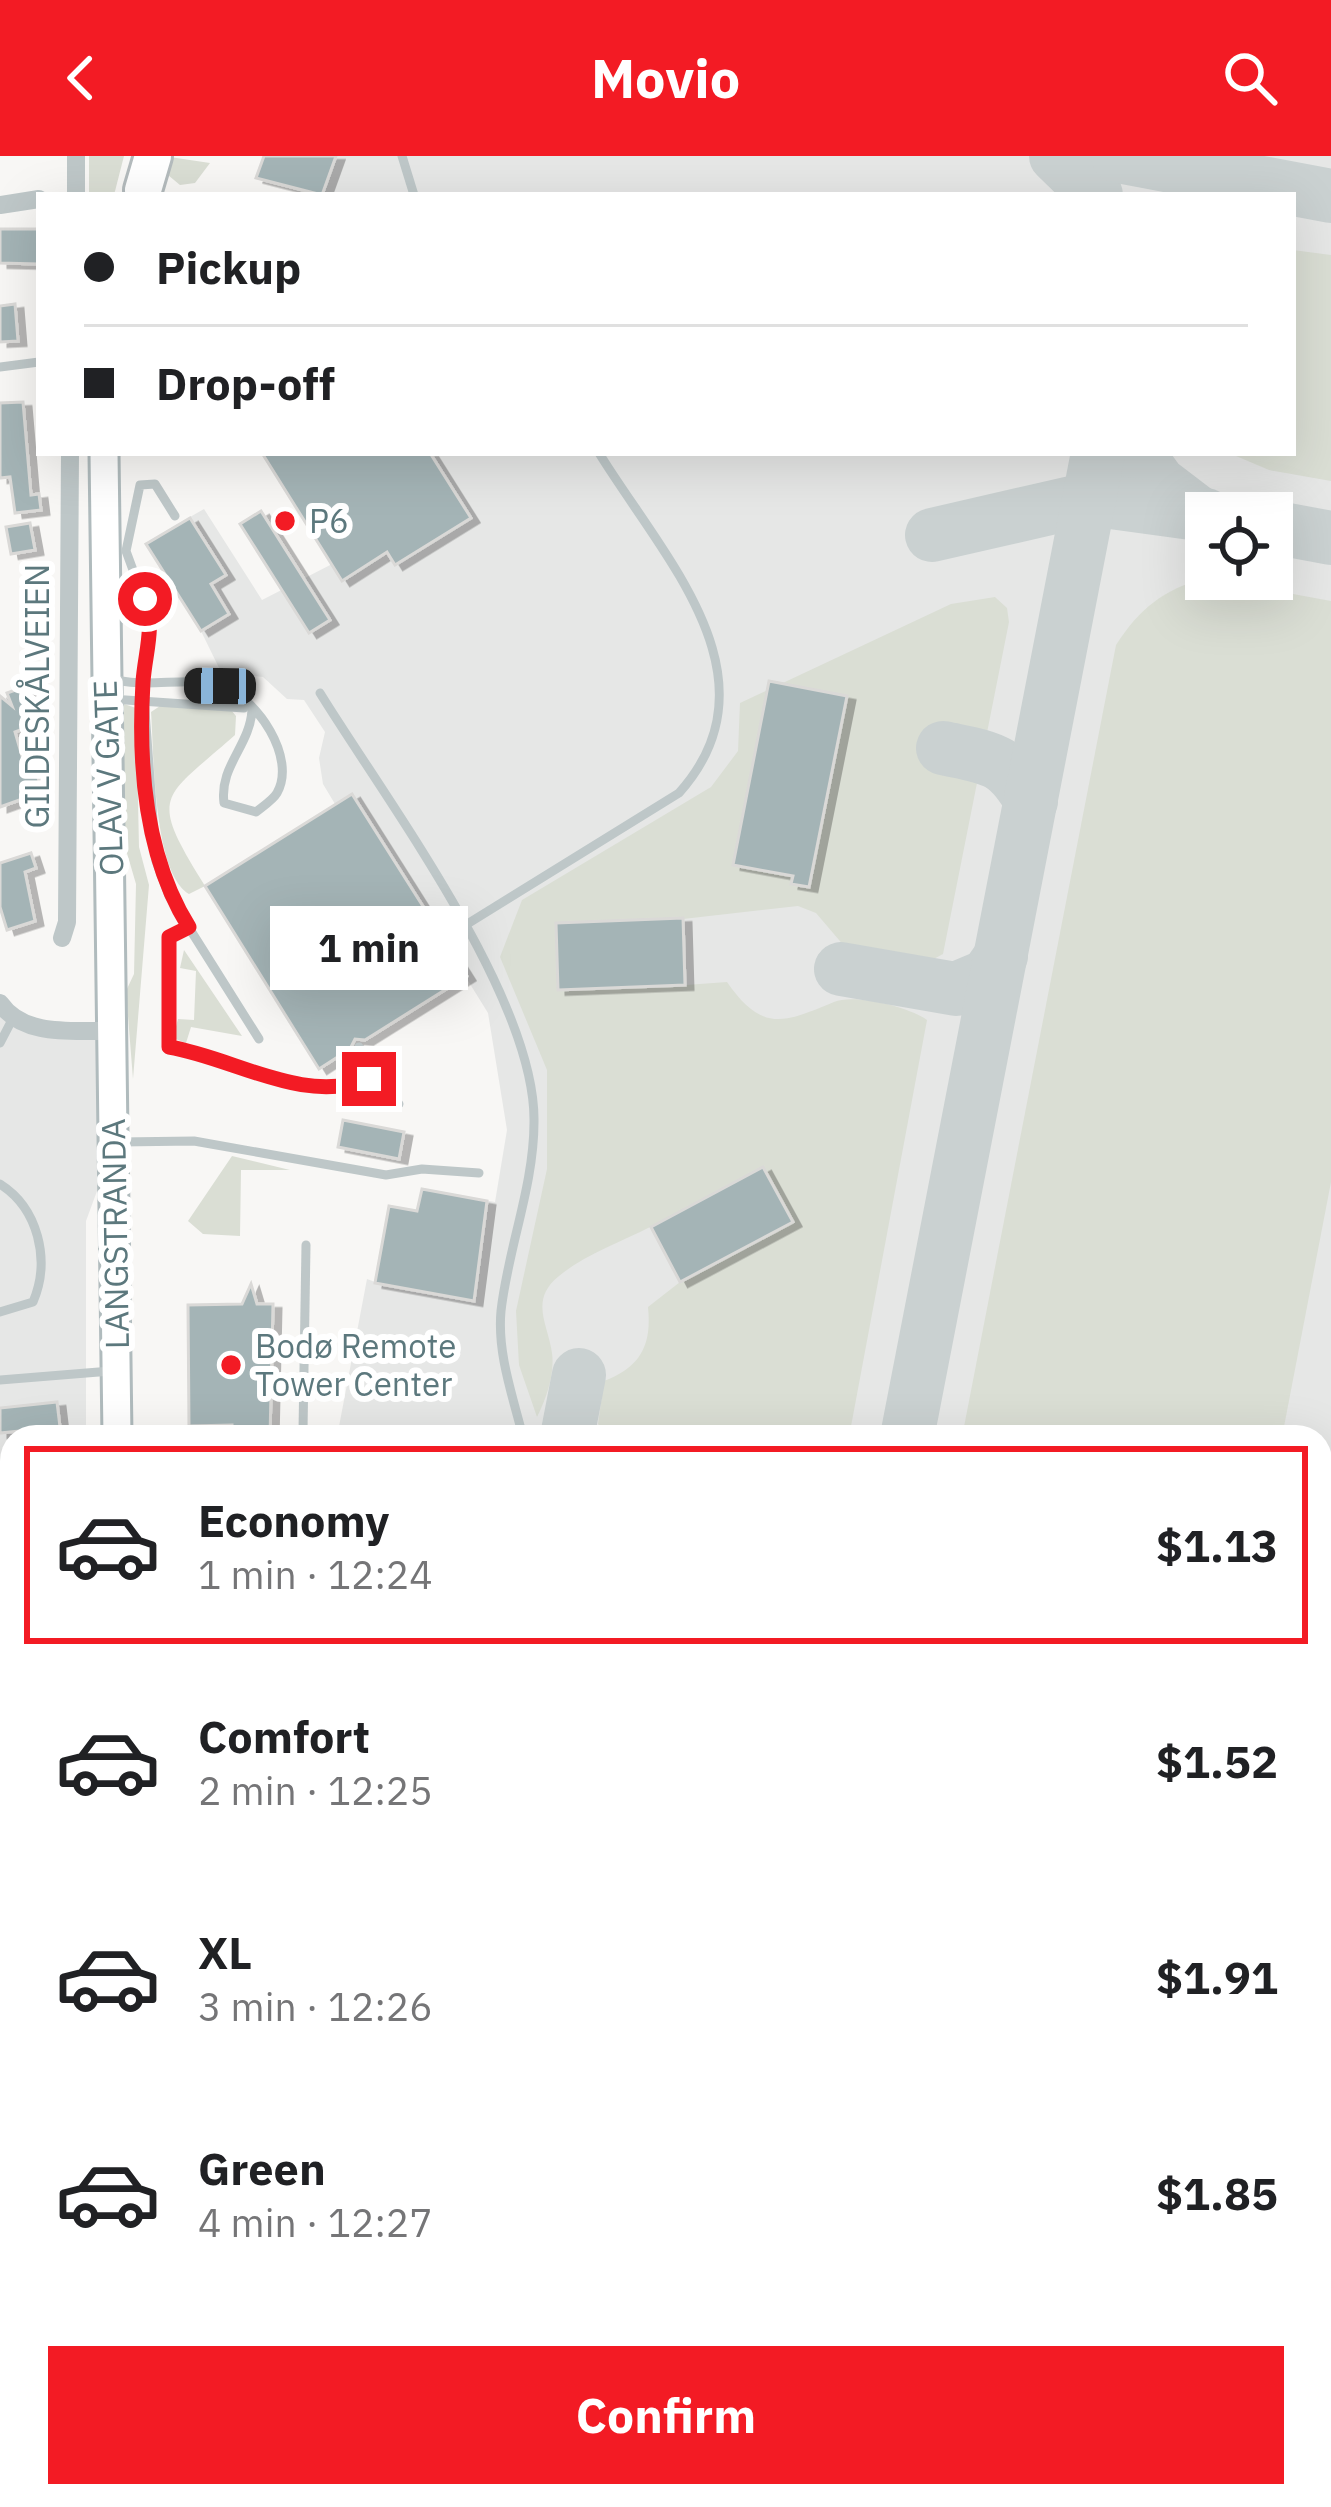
<!DOCTYPE html>
<html lang="en">
<head>
<meta charset="utf-8">
<style>
  body { margin:0; font-family:"IBM Plex Sans",sans-serif; background:#f2f2f2; color:#202124; height:100vh; display:flex; flex-direction:column; font-size:45px; white-space:nowrap }
  * { box-sizing:border-box; margin:0 }
  p { font-size:39px; color:#757577 }
  .icon { flex:none; width:66px; height:66px; fill:none; stroke:currentColor; stroke-width:2; stroke-linecap:round; stroke-linejoin:round }
  .map { position:relative; flex:1; overflow:hidden }
  .side { position:absolute; left:0px; top:1269px; width:1332px; height:1083px; display:flex; flex-direction:column; background:#fff; border-radius:36px 36px 0 0; box-shadow:0 12px 48px #0002 }
  .side>* { flex:none }
  .top-card { position:absolute; left:36px; top:36px; width:1260px; height:264px; border-radius:0px; box-shadow:0 12px 48px #0002; display:grid; align-content:center; height:264px; padding:0 48px; background:#fff }
  .fabs { position:absolute; left:1185px; top:336px; display:grid; gap:24px }
  .fabs a { display:grid; place-items:center; width:108px; height:108px; border-radius:0px; background:#fff; box-shadow:0 12px 48px #0002; font-size:60px }
  .end { position:absolute; width:54px; height:54px; margin:-27px; border:15px solid #f31b24; background:#fff; box-shadow:0 0 0 6px #fff }
  .from { border-radius:50% }
  .bubble { position:absolute; height:84px; border-radius:0px; background:#fff; box-shadow:0 12px 48px #0002; font-size:39px; font-weight:700; line-height:84px; text-align:center }
  .car { position:absolute; width:36px; height:72px; margin:-36px -18px; border-radius:15px; box-shadow:0 0 9px 3px #0007; background:linear-gradient(#222 24%,#8ab4d8 0 40%,#222 0 76%,#8ab4d8 0 86%,#222 0) }
  .top-card b { display:flex; align-items:center; gap:42px; height:114px; font-size:45px }
  .top-card b+b { border-top:3px solid #e0e0e0 }
  .top-card i { width:30px; height:30px; background:#202124 }
  ul { padding:21px 0 0; list-style:none }
  li { display:flex; align-items:center; gap:36px; height:198px; margin:0 24px 18px; padding:0 24px; border:6px solid transparent; border-radius:0px }
  li div { flex:1 }
  li b { display:block; font-size:45px }
  li em { font-style:normal; font-weight:700 }
  li.selected { border-color:#f31b24 }
  li>.icon { width:108px; height:108px; stroke-width:1.5 }
  .cta { display:flex; gap:24px; margin-top:auto; padding:24px 48px }
  .cta a { flex:1; height:138px; border-radius:0px; background:#f31b24; color:#fff; font-size:48px; font-weight:700; line-height:138px; text-align:center }
  header { display:flex; justify-content:space-between; align-items:center; height:156px; padding:0 48px; background:#f31b24; color:#fff; font-size:54px; font-weight:700 }
  .map>svg:first-child { display:block }
  .built { fill:#e6e7e6; fill-rule:evenodd }
  .green { fill:#daded4 }
  .lines { fill:none; stroke-linecap:round; stroke-linejoin:round }
  .taxiway { stroke:#cad1d1; stroke-width:54 }
  .runway { stroke:#cad1d1; stroke-width:135 }
  .building { fill:#a4b4b6; stroke:#dad9d7; stroke-width:3; filter:url(#shadow) }
  .secondary-casing { stroke:#b0bbbd; stroke-width:33 }
  .highway-casing { stroke:#b4bbbd; stroke-width:42 }
  .lane { stroke:#bec7c8; stroke-width:9 }
  .street { stroke:#bec7c8; stroke-width:18 }
  .secondary { stroke:#fff; stroke-width:27 }
  .highway { stroke:#fff; stroke-width:36 }
  .route { stroke:#f31b24; stroke-width:15 }
  .poi-dot { fill:#f31b24; stroke:#fff; stroke-width:4.5 }
  .labels { text-anchor:middle; stroke-width:12; stroke-linejoin:round; paint-order:stroke }
  .poi-label { font-size:33px; fill:#5c787d; stroke:#fff; text-anchor:start }
  .street-label { font-size:33px; fill:#5c787d; stroke:#fff }
</style>
</head>
<body>
<header><svg class="icon" aria-label="back" viewBox="0 0 24 24"><path d="M15 5l-7 7 7 7"/></svg>Movio<svg class="icon" aria-label="search" viewBox="0 0 24 24"><circle cx="10" cy="10" r="6"/><path d="M15 15l6 6"/></svg></header>
<div class="map">
<svg width="1331" height="2351" viewBox="0 0 1331 2351">
  <defs>
    <filter id="shadow"><feDropShadow dx="8" dy="4.5" stdDeviation="0" flood-color="#0004"/></filter>
  </defs>
  <rect width="100%" height="100%" fill="#f8f7f5"/>
  <path class="built" d="M 336,0 L 1331,0 L 1331,2351 L 0,2351 L 0,847 L 13,862 L 113,875 L 115,986 L 86,1065 L 86,1281 L 12,1281 L 12,2340 L 1320,2340 L 1320,1281 L 337,1281 L 367,1123 L 375,1126 L 389,1050 L 417,1055 L 422,1033 L 495,1046 L 507,974 L 488,857 L 353,639 L 335,648 L 323,628 L 319,602 L 325,576 L 304,544 L 287,543 L 263,521 L 221,516 L 201,475 L 190,361 L 204,353 L 262,444 L 336,406 L 334,297 L 1293,297 L 1293,39 L 322,39 ZM 1206,357 L 1272,357 L 1272,423 L 1206,423 Z"/>
  <g class="green">
    <polygon points="89,0 124,0 114,39 89,39"/>
    <polygon points="163,0 210,7 195,27 180,29 168,19"/>
    <polygon points="1293,94 1331,99 1331,325 1269,314 1229,297 1293,297"/>
    <path d="M 1205,422 L 1331,445 L 1331,1026 L 1282,1281 L 962,1281 L 1116,489 C 1140,452 1163,434 1205,422 Z"/>
    <path d="M 995,441 L 1007,452 L 1009,466 L 943,798 L 930,805 L 845,791 L 816,757 L 798,750 L 683,763 L 686,829 L 727,826 C 763,878 785,866 834,846 C 854,837 910,851 927,864 L 849,1281 L 608,1279 L 598,1268 L 604,1225 C 640,1211 652,1190 648,1151 L 680,1126 L 650,1071 C 621,1086 584,1099 559,1120 C 529,1144 548,1168 552,1197 C 555,1218 546,1243 537,1261 L 519,1209 L 516,1155 L 547,1013 L 547,914 L 500,801 L 522,744 L 711,631 L 738,595 L 740,547 L 951,448 Z"/>
    <polygon points="124,548 136,552 139,691 149,729 133,923 126,835 134,818 136,728 122,680 118,552"/>
    <path d="M 160,550 L 231,554 L 236,560 L 235,579 C 162,644 147,637 205,730 L 189,738 C 153,717 154,597 151,556 Z"/>
    <polygon points="184,794 242,880 191,871 186,887 173,882 178,863 194,864 196,815 180,812"/>
    <polygon points="232,1000 290,1014 241,1014 240,1080 203,1078 188,1065"/>
    <polygon points="1331,1865 1331,2351 1246,2351 1243,2340 1320,2340 1320,1923"/>
    <polygon points="375,2340 647,2340 644,2351 376,2351"/>
    <polygon points="760,2340 1080,2340 1078,2351 758,2351"/>
  </g>
  <g class="lines">
    <g class="taxiway">
      <polyline points="1056,0 1096,39"/>
      <polyline points="1118,0 1331,40"/>
      <polyline points="1137,297 1159,327 1197,356"/>
      <polyline points="1272,371 1331,382"/>
      <polyline points="932,379 1089,343 1206,359"/>
      <path d="M 943,592 C 990,602 1006,601 1031,645"/>
      <polyline points="841,813 956,833 987,820 1001,800"/>
      <polyline points="567,1281 579,1219"/>
      <polyline points="907,1281 1098,297"/>
      <polyline points="1176,2340 1182,2351"/>
      <polyline points="701,2351 704,2340"/>
    </g>
    <g class="runway">
      <polyline points="1320,1510 1331,1453"/>
      <polyline points="1159,2351 1162,2340"/>
    </g>
  </g>
  <g class="building">
    <polygon points="264,0 336,0 322,39 256,22"/>
    <polygon points="0,73 39,73 39,108 0,107"/>
    <polygon points="15,148 18,185 0,186 0,150"/>
    <polygon points="23,246 31,339 39,338 41,354 15,357 10,321 0,322 0,247"/>
    <polygon points="262,297 430,297 471,362 395,409 387,396 342,425"/>
    <polygon points="261,355 330,464 309,477 240,368"/>
    <polygon points="190,362 226,419 211,428 229,458 201,475 146,388"/>
    <polygon points="30,367 35,394 11,398 6,371"/>
    <polygon points="769,525 847,540 809,731 791,728 793,720 733,709"/>
    <polygon points="27,530 34,569 15,576 24,607 33,603 42,636 0,651 0,540 12,550 7,537"/>
    <polygon points="352,638 467,820 365,884 355,883 350,893 319,913 205,730"/>
    <polygon points="31,697 36,712 25,716 35,765 7,774 0,751 0,707"/>
    <polygon points="683,762 685,829 558,834 556,767"/>
    <polygon points="343,964 404,976 399,1003 338,991"/>
    <polygon points="763,1011 793,1066 680,1126 651,1071"/>
    <polygon points="422,1033 487,1045 474,1145 375,1127 389,1050 417,1055"/>
    <polygon points="251,1128 257,1148 273,1148 270,1281 232,1281 232,1269 189,1270 188,1149 242,1148"/>
    <polygon points="57,1246 60,1271 0,1277 0,1252"/>
  </g>
  <g class="lines">
    <g class="secondary-casing">
      <g id="secondary">
        <polyline points="104,297 117,1281"/>
        <polyline points="99,2351 99,2340"/>
      </g>
    </g>
    <g class="highway-casing">
      <polyline id="highway" points="143,34 153,0"/>
    </g>
    <g class="lane">
      <polyline points="402,0 414,39"/>
      <polyline points="0,211 39,206"/>
      <polyline points="175,360 155,328 140,329 126,395 151,463 143,528 156,705 169,740 259,883"/>
      <path d="M 110,522 C 146,534 187,519 222,530 C 257,542 297,602 277,637 C 273,644 262,651 256,656 L 224,647 C 219,610 250,590 252,554"/>
      <path d="M 320,537 C 386,644 536,843 534,966 C 534,1030 508,1092 501,1155 C 497,1197 513,1241 523,1281"/>
      <polyline points="111,543 244,552"/>
      <path d="M 464,770 L 679,637 C 782,522 663,401 599,297"/>
      <path d="M 189,771 L 169,781 L 169,891 C 234,902 314,958 377,918"/>
      <polyline points="0,887 13,862"/>
      <polyline points="359,891 399,948"/>
      <polyline points="120,986 194,985 386,1019 422,1013 479,1017"/>
      <path d="M 0,1028 C 38,1052 51,1104 33,1146 L 0,1156"/>
      <polyline points="0,1224 111,1215"/>
      <polyline points="303,1275 306,1089"/>
      <polyline points="0,1648 12,1639"/>
      <polyline points="0,1856 12,1841"/>
      <polyline points="0,1897 12,1897"/>
      <polyline points="0,2089 12,2086"/>
      <polyline points="0,2231 12,2234"/>
      <polyline points="559,2351 561,2340"/>
    </g>
    <g class="street">
      <polyline points="76,39 76,0"/>
      <polyline points="0,49 39,43"/>
      <polyline points="62,782 67,766 70,297"/>
      <path d="M 0,847 C 24,882 75,874 113,875"/>
    </g>
    <use href="#secondary" class="secondary"/>
    <use href="#highway" class="highway"/>
  </g>
  <g class="lines">
    <path class="route" d="M 145,443 C 155,472 145,497 143,526 C 138,608 145,701 189,771 L 169,781 L 169,891 C 235,902 302,949 369,923"/>
  </g>
  <g class="poi-dot">
    <circle cx="285" cy="365" r="12"/>
    <circle cx="231" cy="1209" r="12"/>
  </g>
  <g class="labels">
    <g class="poi-label">
      <text x="309" y="377">P6</text>
      <text x="255" y="1202">Bodø Remote<tspan x="255" dy="38">Tower Center</tspan></text>
    </g>
    <g class="street-label">
      <text transform="translate(37 540) rotate(-90)" y="12">GILDESKÅLVEIEN</text>
      <text transform="translate(108 622) rotate(-92)" y="12">OLAV V GATE</text>
      <text transform="translate(115 1078) rotate(-91)" y="12">LANGSTRANDA</text>
    </g>
  </g>
</svg>
<div class="fabs">
<a><svg class="icon" aria-label="locate" viewBox="0 0 24 24"><circle cx="12" cy="12" r="6"/><path d="M12 2v4M12 18v4M2 12h4M18 12h4"/></svg></a>
</div>
<i class="end from" style="left:145px;top:443px"></i>
<i class="end" style="left:369px;top:923px"></i>
<div class="bubble" style="left:270px;top:750px;width:198px">1 min</div>
<i class="car" style="left:220px;top:530px;rotate:271deg"></i>
<div class="top-card">
<b><i class="from"></i>Pickup</b>
<b><i></i>Drop-off</b>
</div>
<section class="side">
<ul>
<li class="selected"><svg class="icon" aria-label="car" viewBox="0 0 24 24"><path d="M5 17H2v-5l4-1 3-4h7l3 4 3 1v5h-3M9 17h6M6 11h13"/><circle cx="7" cy="17" r="2"/><circle cx="17" cy="17" r="2"/></svg><div><b>Economy</b><p>1 min · 12:24</p></div><em>$1.13</em></li>
<li><svg class="icon" aria-label="car" viewBox="0 0 24 24"><path d="M5 17H2v-5l4-1 3-4h7l3 4 3 1v5h-3M9 17h6M6 11h13"/><circle cx="7" cy="17" r="2"/><circle cx="17" cy="17" r="2"/></svg><div><b>Comfort</b><p>2 min · 12:25</p></div><em>$1.52</em></li>
<li><svg class="icon" aria-label="car" viewBox="0 0 24 24"><path d="M5 17H2v-5l4-1 3-4h7l3 4 3 1v5h-3M9 17h6M6 11h13"/><circle cx="7" cy="17" r="2"/><circle cx="17" cy="17" r="2"/></svg><div><b>XL</b><p>3 min · 12:26</p></div><em>$1.91</em></li>
<li><svg class="icon" aria-label="car" viewBox="0 0 24 24"><path d="M5 17H2v-5l4-1 3-4h7l3 4 3 1v5h-3M9 17h6M6 11h13"/><circle cx="7" cy="17" r="2"/><circle cx="17" cy="17" r="2"/></svg><div><b>Green</b><p>4 min · 12:27</p></div><em>$1.85</em></li>
</ul>
<div class="cta"><a>Confirm</a></div>
</section>
</div>
</body>
</html>
